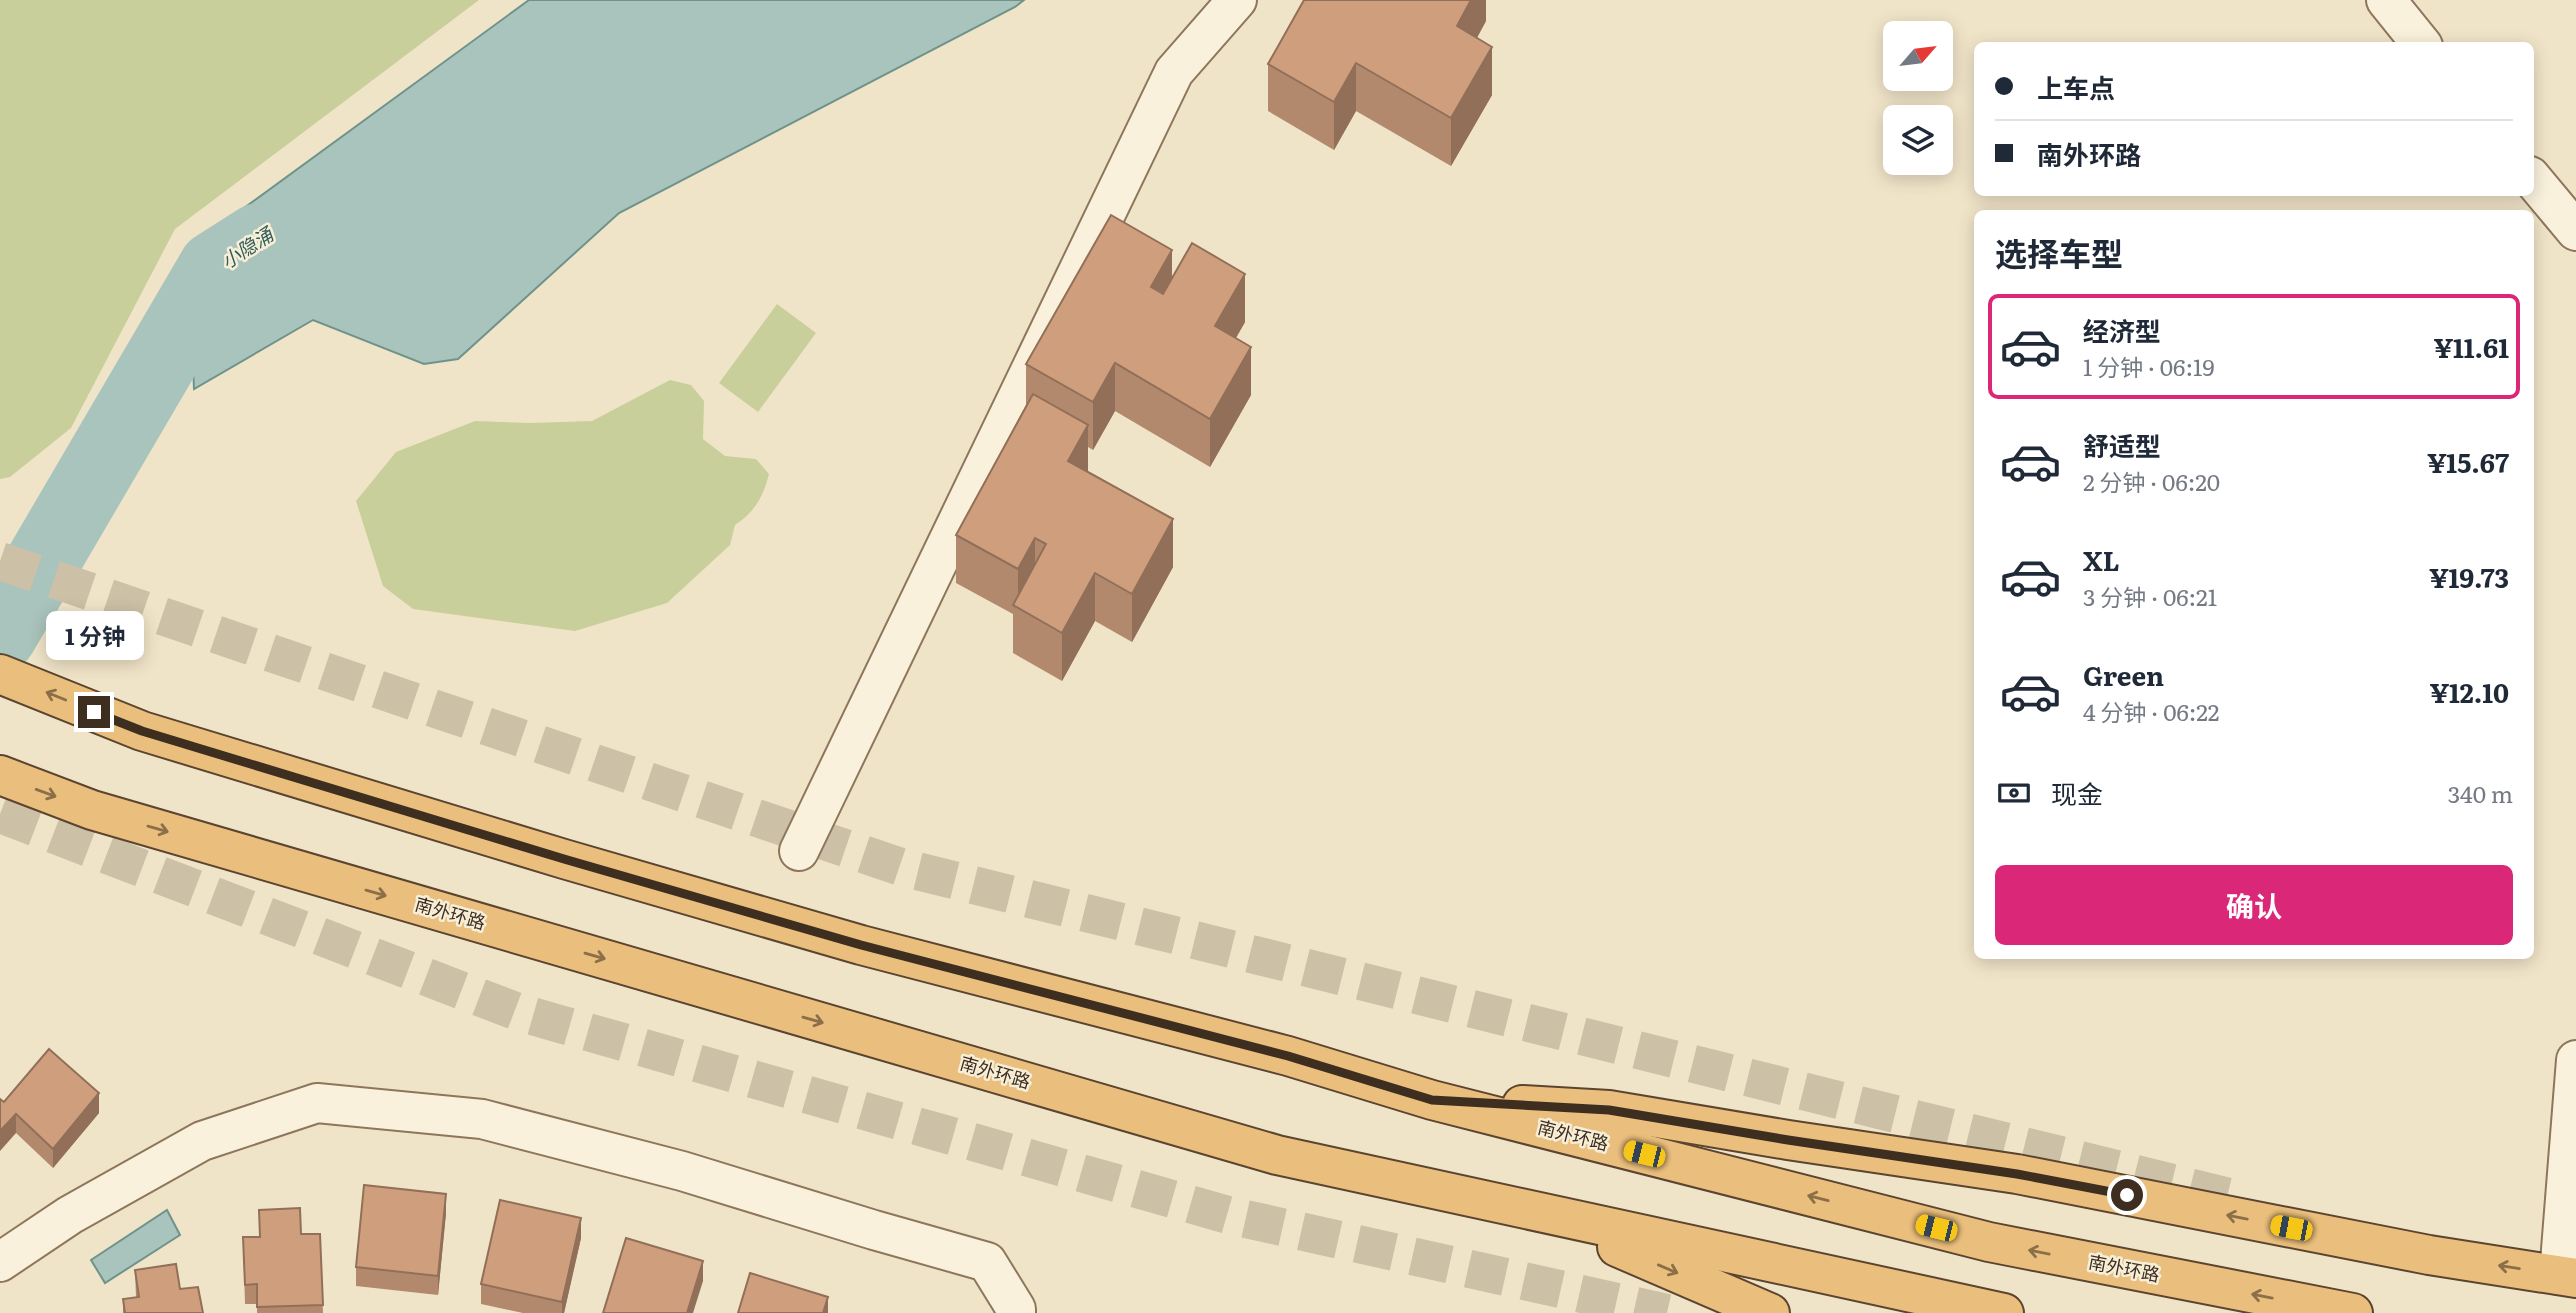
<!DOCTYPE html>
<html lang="zh">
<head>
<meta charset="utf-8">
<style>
  body { margin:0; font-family:Literata,"Noto Sans SC",serif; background:#f6f6f7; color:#1f2937; height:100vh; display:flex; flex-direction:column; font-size:26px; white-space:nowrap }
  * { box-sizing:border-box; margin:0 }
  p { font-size:23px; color:#747a83 }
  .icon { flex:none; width:38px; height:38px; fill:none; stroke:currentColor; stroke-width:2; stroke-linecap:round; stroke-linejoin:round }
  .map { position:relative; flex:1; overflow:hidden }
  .details { position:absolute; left:1974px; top:210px; width:560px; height:749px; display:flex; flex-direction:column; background:#fff; border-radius:10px; box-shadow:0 4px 18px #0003 }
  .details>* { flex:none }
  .hud { position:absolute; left:1974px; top:42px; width:560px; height:154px; border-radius:10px; box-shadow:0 4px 18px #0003; display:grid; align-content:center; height:154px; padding:0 21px; background:#fff }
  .needle { width:46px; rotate:62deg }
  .buttons { position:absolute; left:1883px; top:21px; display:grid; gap:14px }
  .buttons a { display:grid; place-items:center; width:70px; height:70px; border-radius:10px; background:#fff; box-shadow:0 4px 18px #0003; font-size:35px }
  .end { position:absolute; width:32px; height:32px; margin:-16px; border:9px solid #3d2e20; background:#fff; box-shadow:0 0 0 4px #fff }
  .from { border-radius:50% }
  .bubble { position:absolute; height:49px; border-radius:10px; background:#fff; box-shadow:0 4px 18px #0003; font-size:23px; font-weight:700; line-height:49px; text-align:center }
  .car { position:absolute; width:21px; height:42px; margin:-21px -10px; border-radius:9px; box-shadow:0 0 5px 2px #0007; background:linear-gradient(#f5c518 24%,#345 0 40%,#f5c518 0 76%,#345 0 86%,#f5c518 0) }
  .hud b { display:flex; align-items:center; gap:24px; height:66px; font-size:26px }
  .hud b+b { border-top:2px solid #e0e1e3 }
  .hud i { width:18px; height:18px; background:#1f2937 }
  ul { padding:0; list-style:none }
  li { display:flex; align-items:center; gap:21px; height:105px; margin:0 14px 10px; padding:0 7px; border:4px solid transparent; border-radius:10px }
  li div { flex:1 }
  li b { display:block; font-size:26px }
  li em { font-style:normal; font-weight:700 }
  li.selected { border-color:#db2777 }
  li>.icon { width:63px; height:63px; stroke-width:1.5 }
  h2 { padding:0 21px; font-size:32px; line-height:84px }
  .pay { display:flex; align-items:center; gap:18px; height:77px; padding:0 21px; font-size:26px }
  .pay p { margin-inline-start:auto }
  .primary-button { display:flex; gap:14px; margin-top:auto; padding:14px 21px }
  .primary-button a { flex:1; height:80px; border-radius:10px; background:#db2777; color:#fff; font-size:28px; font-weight:700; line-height:80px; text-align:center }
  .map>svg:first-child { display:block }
  .green { fill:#c9cf9b }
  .water { fill:#a9c4bc; stroke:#6f938a; stroke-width:2 }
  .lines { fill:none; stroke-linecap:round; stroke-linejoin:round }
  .river { stroke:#a9c4bc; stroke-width:74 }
  .motorway-tunnel { stroke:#ccc0a6; stroke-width:38; stroke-dasharray:38 19; stroke-linecap:butt }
  .minor-casing { stroke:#8d765c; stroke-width:42 }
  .trunk-casing { stroke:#5b4430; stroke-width:42 }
  .minor { stroke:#faf1dc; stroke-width:38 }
  .trunk { stroke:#eabe7c; stroke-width:38 }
  .wall { fill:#b2896c }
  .shaded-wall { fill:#916f58 }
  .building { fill:#cf9f7d; stroke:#916f58; stroke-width:2 }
  .oneway { stroke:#8b6f49 }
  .route { stroke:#3d2e20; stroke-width:9 }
  .labels { text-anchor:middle; stroke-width:5; stroke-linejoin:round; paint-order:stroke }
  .street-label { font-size:18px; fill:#3d2e20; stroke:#f7eed8 }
  .water-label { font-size:19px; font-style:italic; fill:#2f5d5a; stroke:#f7eed8 }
</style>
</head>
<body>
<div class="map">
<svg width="2576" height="1313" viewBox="0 0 2576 1313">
  <rect width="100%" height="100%" fill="#f0e4c8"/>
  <g class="green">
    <polygon points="0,0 479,0 175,229 71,428 10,477 0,479"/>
    <polygon points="777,304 816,333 758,412 719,383"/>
    <path d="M 670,380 L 691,385 L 704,401 L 703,439 L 725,456 L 756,459 L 769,474 C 763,497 755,512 735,525 L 730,545 L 667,603 L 575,631 L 413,609 L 383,586 L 356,501 L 396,452 L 475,421 L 530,423 L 592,421 Z"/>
  </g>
  <g class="water">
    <polygon points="529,0 1024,0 1015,7 619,213 458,359 424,364 313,320 194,389 188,249"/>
    <polygon points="167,1210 180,1235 105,1283 91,1260"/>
  </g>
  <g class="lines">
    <polyline class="river" points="0,635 215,268 259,240"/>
    <g class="motorway-tunnel">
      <polyline points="0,561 901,867 2233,1198"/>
      <polyline points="0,814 518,1012 1228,1215 1667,1313"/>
    </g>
    <g class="minor-casing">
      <g id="minor">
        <polyline points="2386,0 2423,46"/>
        <polyline points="2530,176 2576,231"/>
        <polyline points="799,851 1174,72 1237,0"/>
        <polyline points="0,1262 70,1215 202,1141 317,1103 482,1119 682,1171 874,1230 987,1262 1016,1309 1016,1313"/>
        <polyline points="2559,1275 2576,1060"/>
      </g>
    </g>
    <g class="trunk-casing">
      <g id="trunk">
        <polyline points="0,674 142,731 564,859 861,945 1288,1056 1432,1100 1989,1242 2353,1313"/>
        <polyline points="0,775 92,810 1277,1155 2004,1313"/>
        <polyline points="1522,1105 1609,1110 1788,1140 2017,1174 2429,1255 2576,1278"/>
        <polyline points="1617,1247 1770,1313"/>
      </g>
    </g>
    <use href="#minor" class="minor"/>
    <use href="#trunk" class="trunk"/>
  </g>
  <g class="wall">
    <polygon points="1486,0 1486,21 1477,38 1492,95 1451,166 1356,111 1334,150 1268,111 1268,64"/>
    <polygon points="1245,322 1236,338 1251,395 1210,467 1115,411 1093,450 1088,447 1088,472 1173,567 1132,642 1095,621 1062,681 1013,653 1013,614 956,583 956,535 1026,405 1026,364"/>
    <polygon points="4,1102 99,1113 53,1168 16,1133"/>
    <polygon points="259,1210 301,1234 320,1234 323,1313 257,1313 257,1304 245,1304 243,1237 259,1237"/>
    <polygon points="446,1213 438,1295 356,1286 356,1267"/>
    <polygon points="581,1238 564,1313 523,1313 481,1304 481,1284"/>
    <polygon points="135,1270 180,1289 203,1313 123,1313 123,1299 136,1297"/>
  </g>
  <g class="shaded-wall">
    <polygon points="1471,0 1486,0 1486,21 1457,74 1457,26"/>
    <polygon points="1492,47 1492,95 1451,166 1451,118"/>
    <polygon points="1356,63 1356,111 1334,150 1334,102"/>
    <polygon points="1172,250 1172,298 1151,287"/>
    <polygon points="1245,274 1245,322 1215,374 1215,326"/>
    <polygon points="1251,347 1251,395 1210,467 1210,419"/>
    <polygon points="1115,363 1115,411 1093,450 1093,402"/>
    <polygon points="1088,425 1088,473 1068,461"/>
    <polygon points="1173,519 1173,567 1132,642 1132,594"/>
    <polygon points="1035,538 1035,586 1018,608 1018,569"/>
    <polygon points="1095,573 1095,621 1062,681 1062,633"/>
    <polygon points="99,1093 99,1113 53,1168 53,1149"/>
    <polygon points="16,1114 16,1133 0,1151 0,1131"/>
    <polygon points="446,1194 446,1213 438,1295 438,1276"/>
    <polygon points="581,1218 581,1238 564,1313 562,1313 562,1302"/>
    <polygon points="703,1261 703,1281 693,1313 687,1313"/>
    <polygon points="828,1297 828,1313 823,1313"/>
  </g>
  <g class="building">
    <polygon points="1304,0 1471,0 1457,26 1492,47 1451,118 1356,63 1334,102 1268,64"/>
    <polygon points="1111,215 1172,250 1151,287 1163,294 1192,243 1245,274 1215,326 1251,347 1210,419 1115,363 1093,402 1026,364"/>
    <polygon points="1033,394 1088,425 1068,461 1173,519 1132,594 1095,573 1062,633 1013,605 1046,544 1035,538 1018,569 956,535"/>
    <polygon points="49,1049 99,1093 53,1149 16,1114 0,1131 0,1099 4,1102"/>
    <polygon points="364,1185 446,1194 438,1276 356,1267"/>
    <polygon points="500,1200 581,1218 562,1302 481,1284"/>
    <polygon points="300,1208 301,1234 320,1234 323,1305 257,1307 257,1284 245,1285 243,1237 260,1237 259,1210"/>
    <polygon points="626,1238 703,1261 687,1313 603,1313"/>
    <polygon points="176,1264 180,1289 198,1287 203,1313 125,1313 123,1299 139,1297 135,1270"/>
    <polygon points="750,1273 828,1297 823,1313 738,1313"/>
  </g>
  <defs><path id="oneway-shaft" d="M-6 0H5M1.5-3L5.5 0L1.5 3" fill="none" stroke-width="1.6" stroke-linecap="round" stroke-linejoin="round" transform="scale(1.75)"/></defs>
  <g class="oneway">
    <use href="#oneway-shaft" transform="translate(56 696) rotate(-158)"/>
    <use href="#oneway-shaft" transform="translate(46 793) rotate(20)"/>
    <use href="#oneway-shaft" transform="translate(158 829) rotate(16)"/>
    <use href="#oneway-shaft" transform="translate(376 893) rotate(16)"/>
    <use href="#oneway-shaft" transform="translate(595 956) rotate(16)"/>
    <use href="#oneway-shaft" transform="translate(813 1020) rotate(16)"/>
    <use href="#oneway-shaft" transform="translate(1818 1198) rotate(-166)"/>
    <use href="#oneway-shaft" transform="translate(2237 1217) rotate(-169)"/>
    <use href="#oneway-shaft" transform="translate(2039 1252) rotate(-169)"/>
    <use href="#oneway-shaft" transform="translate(2509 1267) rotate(-171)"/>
    <use href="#oneway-shaft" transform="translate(1668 1269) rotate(23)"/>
    <use href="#oneway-shaft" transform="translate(2262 1296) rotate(-169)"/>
  </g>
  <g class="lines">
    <polyline class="route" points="94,712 142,731 564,859 861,945 1288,1056 1432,1100 1609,1110 1788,1140 2017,1174 2127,1195"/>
  </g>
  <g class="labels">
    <g class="street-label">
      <text transform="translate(450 914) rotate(16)" y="6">南外环路</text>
      <text transform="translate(995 1073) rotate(16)" y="6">南外环路</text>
      <text transform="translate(1573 1136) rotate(14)" y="6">南外环路</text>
      <text transform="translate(2124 1269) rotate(11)" y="6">南外环路</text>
    </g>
    <g class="water-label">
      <text transform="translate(247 248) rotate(-33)" y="7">小隐涌</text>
    </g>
  </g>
</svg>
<div class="buttons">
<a><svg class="needle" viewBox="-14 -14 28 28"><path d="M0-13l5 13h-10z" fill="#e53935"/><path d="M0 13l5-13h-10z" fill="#747a83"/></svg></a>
<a><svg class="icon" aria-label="layers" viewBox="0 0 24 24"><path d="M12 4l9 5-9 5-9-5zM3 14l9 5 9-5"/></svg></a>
</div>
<i class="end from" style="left:2127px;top:1195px"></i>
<i class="end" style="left:94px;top:712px"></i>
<div class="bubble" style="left:46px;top:611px;width:98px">1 分钟</div>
<i class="car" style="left:1644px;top:1154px;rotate:284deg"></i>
<i class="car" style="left:1936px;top:1228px;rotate:284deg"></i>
<i class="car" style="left:2291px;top:1228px;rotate:281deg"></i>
<div class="hud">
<b><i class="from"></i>上车点</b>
<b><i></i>南外环路</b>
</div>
<section class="details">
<h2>选择车型</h2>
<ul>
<li class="selected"><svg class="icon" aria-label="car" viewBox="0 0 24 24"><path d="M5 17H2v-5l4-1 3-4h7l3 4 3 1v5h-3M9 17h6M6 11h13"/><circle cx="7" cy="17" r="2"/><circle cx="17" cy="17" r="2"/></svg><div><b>经济型</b><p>1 分钟 · 06:19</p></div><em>¥11.61</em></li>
<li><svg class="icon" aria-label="car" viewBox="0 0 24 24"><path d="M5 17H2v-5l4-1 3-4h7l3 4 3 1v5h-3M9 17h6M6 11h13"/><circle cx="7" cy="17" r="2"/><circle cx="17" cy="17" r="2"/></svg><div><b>舒适型</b><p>2 分钟 · 06:20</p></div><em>¥15.67</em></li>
<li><svg class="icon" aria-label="car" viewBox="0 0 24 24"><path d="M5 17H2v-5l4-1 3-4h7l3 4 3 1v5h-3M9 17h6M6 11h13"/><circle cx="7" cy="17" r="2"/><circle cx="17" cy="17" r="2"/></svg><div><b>XL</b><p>3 分钟 · 06:21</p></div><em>¥19.73</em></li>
<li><svg class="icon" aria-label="car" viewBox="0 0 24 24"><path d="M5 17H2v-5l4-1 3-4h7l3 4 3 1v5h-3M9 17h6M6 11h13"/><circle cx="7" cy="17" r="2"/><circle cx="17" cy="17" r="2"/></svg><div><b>Green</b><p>4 分钟 · 06:22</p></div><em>¥12.10</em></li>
</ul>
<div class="pay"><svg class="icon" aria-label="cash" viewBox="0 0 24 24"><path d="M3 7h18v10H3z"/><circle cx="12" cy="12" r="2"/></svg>现金<p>340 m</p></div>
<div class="primary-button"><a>确认</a></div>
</section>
</div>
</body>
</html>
